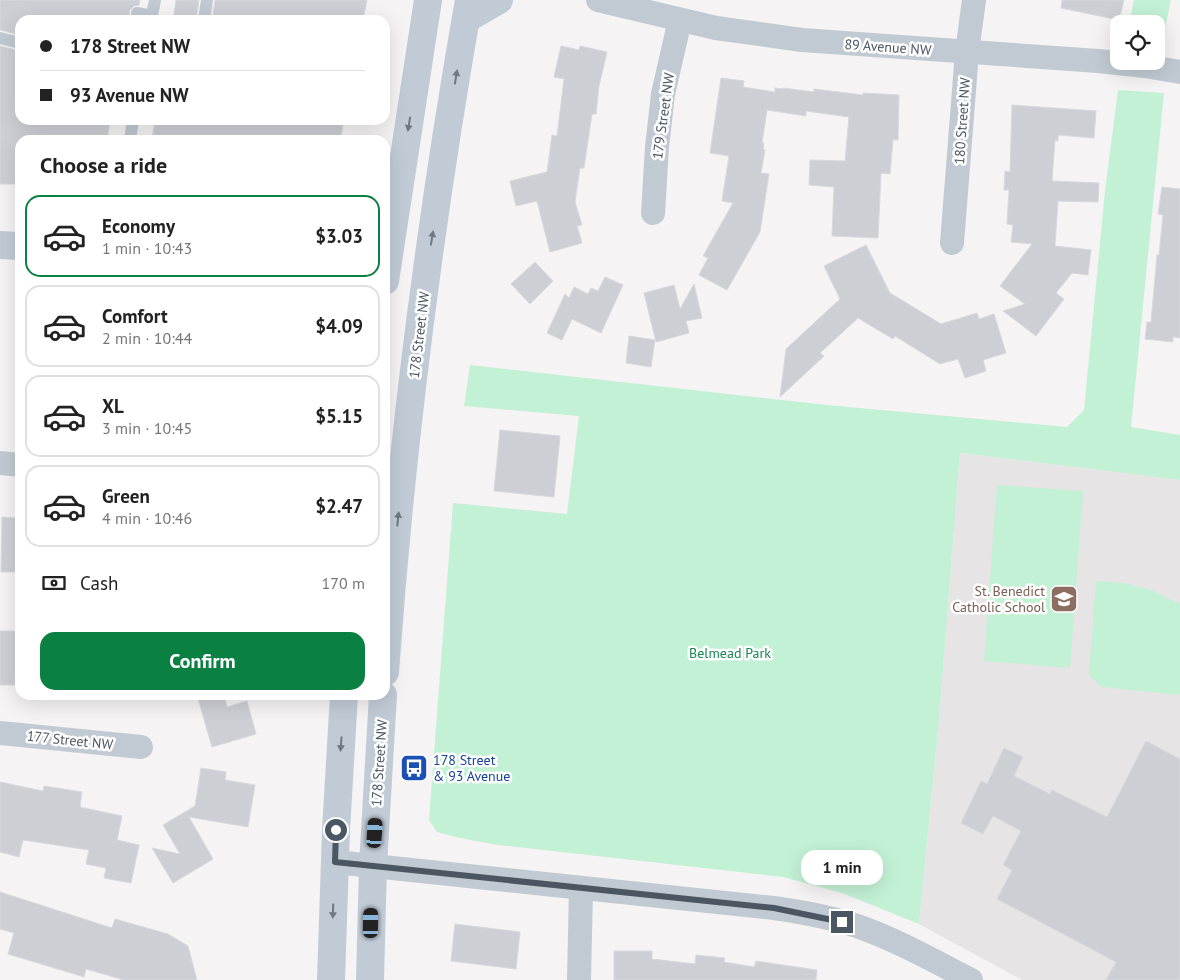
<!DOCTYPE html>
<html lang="en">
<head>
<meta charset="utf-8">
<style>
  body { margin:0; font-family:"PT Sans",sans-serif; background:#f2f2f2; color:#222; height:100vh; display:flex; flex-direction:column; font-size:19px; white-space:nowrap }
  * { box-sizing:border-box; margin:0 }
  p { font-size:16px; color:#767676 }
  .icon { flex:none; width:28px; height:28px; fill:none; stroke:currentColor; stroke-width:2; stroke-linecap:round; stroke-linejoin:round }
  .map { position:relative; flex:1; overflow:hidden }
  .details { position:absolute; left:15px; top:135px; width:375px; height:565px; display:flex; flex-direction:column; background:#fff; border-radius:15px; box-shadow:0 5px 20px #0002 }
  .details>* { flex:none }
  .hud { position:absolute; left:15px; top:15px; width:375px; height:110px; border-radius:15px; box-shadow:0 5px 20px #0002; display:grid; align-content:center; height:110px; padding:0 25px; background:#fff }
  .fabs { position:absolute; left:1110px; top:15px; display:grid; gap:10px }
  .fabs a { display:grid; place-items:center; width:55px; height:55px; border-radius:10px; background:#fff; box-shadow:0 5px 20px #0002; font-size:25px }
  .end { position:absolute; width:22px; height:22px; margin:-11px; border:6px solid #4a5661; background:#fff; box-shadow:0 0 0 2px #fff }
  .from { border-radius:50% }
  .bubble { position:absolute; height:35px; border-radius:15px; background:#fff; box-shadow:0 5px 20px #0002; font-size:16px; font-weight:600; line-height:35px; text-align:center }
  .car { position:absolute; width:15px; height:30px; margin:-15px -8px; border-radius:6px; box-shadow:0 0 4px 1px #0007; background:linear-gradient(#222 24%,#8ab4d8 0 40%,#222 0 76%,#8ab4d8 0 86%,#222 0) }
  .hud b { display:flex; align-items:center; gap:18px; height:48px; font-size:19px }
  .hud b+b { border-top:1px solid #e0e0e0 }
  .hud i { width:12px; height:12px; background:#222 }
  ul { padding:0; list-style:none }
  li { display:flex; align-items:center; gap:15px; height:82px; margin:0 10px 8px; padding:0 15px; border:2px solid #e0e0e0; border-radius:15px }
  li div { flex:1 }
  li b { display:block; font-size:19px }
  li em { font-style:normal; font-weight:600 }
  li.selected { border-color:#0b8043 }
  li>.icon { width:45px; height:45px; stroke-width:1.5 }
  h2 { padding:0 25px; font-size:22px; line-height:60px }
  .pay { display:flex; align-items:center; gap:12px; height:55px; padding:0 25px; font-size:19px }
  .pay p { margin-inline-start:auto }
  .primary-button { display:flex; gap:10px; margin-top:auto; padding:10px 25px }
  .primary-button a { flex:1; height:58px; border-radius:15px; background:#0b8043; color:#fff; font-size:20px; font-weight:600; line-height:58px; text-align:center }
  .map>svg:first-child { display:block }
  .education { fill:#e6e4e5 }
  .green { fill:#c3f1d5 }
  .building { fill:#cdcfd5; stroke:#d7d9de }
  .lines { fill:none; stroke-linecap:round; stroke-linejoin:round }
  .lane { stroke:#c1cad2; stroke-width:12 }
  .street { stroke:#c1cad2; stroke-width:24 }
  .secondary { stroke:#c1cbd6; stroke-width:28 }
  .oneway { fill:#6e7984 }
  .route { stroke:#4a5661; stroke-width:6 }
  .labels { text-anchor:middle; stroke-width:5; stroke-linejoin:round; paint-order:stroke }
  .street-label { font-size:14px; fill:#4a5661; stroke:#fff }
  .education-label { font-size:14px; fill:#785e54; stroke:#fff; text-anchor:end }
  .park-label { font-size:14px; fill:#17864f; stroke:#fff }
  .transit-label { font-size:14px; fill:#164399; stroke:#fff; text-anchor:start }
</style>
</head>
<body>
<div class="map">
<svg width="1180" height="980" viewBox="0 0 1180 980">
  <rect width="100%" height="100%" fill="#f5f3f3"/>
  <polygon class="education" points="960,453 1180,480 1180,980 1022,980 919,924 939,719"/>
  <g class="green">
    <polygon points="1134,0 1171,0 1162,42 1156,41 1156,24 1129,24"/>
    <polygon points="1118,90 1164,93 1131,427 1180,435 1180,480 960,453 939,719 919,924 842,893 783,877 498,845 460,838 437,832 429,820 453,503 567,514 579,416 464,406 470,365 827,405 1067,427 1084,410 1105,191"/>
    <polygon points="997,485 1083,491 1070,668 984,661"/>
    <polygon points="1096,581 1124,583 1151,590 1180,604 1180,695 1101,687 1089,675"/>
  </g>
  <g class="building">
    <polygon points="0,0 140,0 139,5 134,6 129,11 130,16 133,20 20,20 20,35 0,30"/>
    <polygon points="176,0 199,0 196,20 173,20"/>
    <polygon points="215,0 367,0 363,20 212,20"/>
    <polygon points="1062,0 1124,0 1119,20 1061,8"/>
    <polygon points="0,46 20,51 20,120 110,120 107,140 20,140 20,184 0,184"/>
    <polygon points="561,46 579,50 580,46 607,52 599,86 596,114 592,114 584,168 580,168 575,202 582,225 577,226 582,243 550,252 537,201 516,206 510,181 547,172 552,135 557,136 564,79 554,77"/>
    <polygon points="721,78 744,81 743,87 775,92 775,88 783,89 783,88 814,92 814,89 863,95 863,93 899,95 898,140 893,140 890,174 881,173 878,238 832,236 834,187 809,185 810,160 845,161 849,117 806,111 806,116 767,110 762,143 764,143 763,149 765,150 761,173 769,174 760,232 727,290 699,275 708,258 703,256 733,203 722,201 729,156 710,153"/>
    <polygon points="1012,105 1096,111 1094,138 1058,135 1058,141 1055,140 1052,181 1099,183 1098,202 1058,201 1055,246 1091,250 1088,275 1072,273 1056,293 1064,299 1036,336 1003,311 1025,304 1000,286 1032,244 1011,242 1013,225 1007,224 1009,190 1004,190 1005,171 1010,172"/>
    <polygon points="155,120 344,120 340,140 152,140"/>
    <polygon points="1162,187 1180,189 1180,338 1173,337 1173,342 1145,339 1147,322 1151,322 1157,255 1159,255 1163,215 1158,214"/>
    <polygon points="866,245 890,293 941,324 977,313 979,319 994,314 1006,353 983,360 986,371 965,378 958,359 940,364 895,336 893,339 858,318 820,353 824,356 780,397 786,349 840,299 824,266"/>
    <polygon points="535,262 553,281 530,304 511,284"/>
    <polygon points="605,277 623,285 601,333 572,319 562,340 547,333 565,294 569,298 574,287 588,294 591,288 598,291"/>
    <polygon points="694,284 702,318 686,321 689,333 656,342 644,293 674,285 680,309"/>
    <polygon points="629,336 655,340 651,367 626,363"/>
    <polygon points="500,430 560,436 554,497 494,491"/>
    <polygon points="2,517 20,518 20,572 1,572"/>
    <rect x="0" y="631" width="20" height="54"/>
    <polygon points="197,695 224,695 227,707 247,701 256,734 212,747"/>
    <polygon points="1146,741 1180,759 1180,980 1106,980 1116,962 997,899 1012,870 1003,865 1021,831 993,816 983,834 961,823 981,781 987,784 1004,748 1023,757 1014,776 1050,794 1052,790 1107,817"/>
    <polygon points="201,768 226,772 225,780 255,785 248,827 189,817 213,859 173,883 152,848 180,854 163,825 195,806"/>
    <polygon points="0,782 43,791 44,786 82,792 80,807 122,816 117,840 139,845 131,883 104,878 106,868 86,864 89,850 23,840 19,857 0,852"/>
    <polygon points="0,892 112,928 115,919 168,934 188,946 197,980 124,980 86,969 84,977 8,954 14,933 0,929"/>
    <polygon points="455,924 520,932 516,969 451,961"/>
    <polygon points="614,951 652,951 652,959 695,964 696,955 725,958 724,962 754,967 756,961 817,970 816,980 614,980"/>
  </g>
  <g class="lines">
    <g class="lane">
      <polyline points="137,13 152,16"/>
      <polyline points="151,20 155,0"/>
      <polyline points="204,20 207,0"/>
      <polyline points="0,38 20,43"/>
      <polyline points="130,140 133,120"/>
    </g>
    <g class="street">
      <polyline points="598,0 716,28 802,40 1098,61 1145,66 1180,72"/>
      <polyline points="653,213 657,147 663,94 680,20"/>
      <polyline points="952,243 967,52 974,0"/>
      <polyline points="0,463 20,465"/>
      <polyline points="0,733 141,747"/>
      <path d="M 335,862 L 774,908 C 802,912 830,917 857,926 C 897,940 934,961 971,980"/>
      <polyline points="579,980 581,889"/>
    </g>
    <g class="secondary">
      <polyline points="466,19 499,0"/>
      <polyline points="0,245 20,246"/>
      <polyline points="385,281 428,0"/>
      <path d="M 385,672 C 401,447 430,222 469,0"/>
      <polyline points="331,980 336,830 344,695"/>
      <polyline points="370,980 373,865 383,695"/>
    </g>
  </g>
  <defs><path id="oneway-solid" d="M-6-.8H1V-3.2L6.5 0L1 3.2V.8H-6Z" transform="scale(1.25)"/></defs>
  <g class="oneway">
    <use href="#oneway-solid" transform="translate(456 77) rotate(-81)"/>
    <use href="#oneway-solid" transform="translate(409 124) rotate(99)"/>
    <use href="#oneway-solid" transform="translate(432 238) rotate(-81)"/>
    <use href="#oneway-solid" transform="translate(398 519) rotate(-84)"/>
    <use href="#oneway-solid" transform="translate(341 744) rotate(94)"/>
    <use href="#oneway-solid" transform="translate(333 911) rotate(92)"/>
  </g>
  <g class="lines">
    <polyline class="route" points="336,830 335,862 774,908 842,922"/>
  </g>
  <defs>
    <g id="school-square" transform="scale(1.4375)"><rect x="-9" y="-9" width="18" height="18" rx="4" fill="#8d6e63" stroke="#fff"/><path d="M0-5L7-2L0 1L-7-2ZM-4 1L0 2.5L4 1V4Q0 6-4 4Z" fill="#fff"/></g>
    <g id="bus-square" transform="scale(1.4375)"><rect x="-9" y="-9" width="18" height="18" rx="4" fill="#1a4fb4" stroke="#fff"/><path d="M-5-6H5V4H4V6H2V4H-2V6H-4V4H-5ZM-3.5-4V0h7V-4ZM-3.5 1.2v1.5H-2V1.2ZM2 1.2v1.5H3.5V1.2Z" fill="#fff"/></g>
  </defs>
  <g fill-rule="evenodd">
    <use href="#school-square" x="1064" y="599"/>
    <use href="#bus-square" x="414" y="768"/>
  </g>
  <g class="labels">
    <g class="street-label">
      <text transform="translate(888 47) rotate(4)" y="5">89 Avenue NW</text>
      <text transform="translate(663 116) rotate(-82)" y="5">179 Street NW</text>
      <text transform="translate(962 121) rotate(-86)" y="5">180 Street NW</text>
      <text transform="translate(419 335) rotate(-83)" y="5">178 Street NW</text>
      <text transform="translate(70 740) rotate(6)" y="5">177 Street NW</text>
      <text transform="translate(379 763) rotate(-86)" y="5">178 Street NW</text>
    </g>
    <g class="education-label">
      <text x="1045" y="596">St. Benedict<tspan x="1045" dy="16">Catholic School</tspan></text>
    </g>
    <g class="park-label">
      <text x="730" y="658">Belmead Park</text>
    </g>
    <g class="transit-label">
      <text x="433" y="765">178 Street<tspan x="433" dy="16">&amp; 93 Avenue</tspan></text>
    </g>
  </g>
</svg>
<div class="fabs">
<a><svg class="icon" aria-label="locate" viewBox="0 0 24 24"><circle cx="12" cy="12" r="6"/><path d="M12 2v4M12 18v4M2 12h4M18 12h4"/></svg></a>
</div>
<i class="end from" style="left:336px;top:830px"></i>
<i class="end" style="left:842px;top:922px"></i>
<div class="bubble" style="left:801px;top:850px;width:82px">1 min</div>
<i class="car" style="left:375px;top:833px;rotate:4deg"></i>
<i class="car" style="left:371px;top:923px;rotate:1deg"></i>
<div class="hud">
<b><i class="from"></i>178 Street NW</b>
<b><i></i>93 Avenue NW</b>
</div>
<section class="details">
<h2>Choose a ride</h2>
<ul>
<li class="selected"><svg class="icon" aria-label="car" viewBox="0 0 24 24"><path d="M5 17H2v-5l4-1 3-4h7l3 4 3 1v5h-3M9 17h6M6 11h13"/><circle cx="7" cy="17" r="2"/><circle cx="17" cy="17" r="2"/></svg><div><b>Economy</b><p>1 min · 10:43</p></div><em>$3.03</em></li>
<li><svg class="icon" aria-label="car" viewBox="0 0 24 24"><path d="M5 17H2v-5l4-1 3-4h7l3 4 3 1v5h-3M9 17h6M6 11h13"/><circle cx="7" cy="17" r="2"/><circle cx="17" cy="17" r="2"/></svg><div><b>Comfort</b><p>2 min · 10:44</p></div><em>$4.09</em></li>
<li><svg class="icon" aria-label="car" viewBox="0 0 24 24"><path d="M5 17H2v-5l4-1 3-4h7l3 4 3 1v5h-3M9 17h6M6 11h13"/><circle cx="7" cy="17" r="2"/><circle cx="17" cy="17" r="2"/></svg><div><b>XL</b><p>3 min · 10:45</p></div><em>$5.15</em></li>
<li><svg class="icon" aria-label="car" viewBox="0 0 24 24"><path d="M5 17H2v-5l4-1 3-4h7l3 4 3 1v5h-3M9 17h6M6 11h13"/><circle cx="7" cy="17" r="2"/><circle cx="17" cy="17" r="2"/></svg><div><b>Green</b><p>4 min · 10:46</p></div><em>$2.47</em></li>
</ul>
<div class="pay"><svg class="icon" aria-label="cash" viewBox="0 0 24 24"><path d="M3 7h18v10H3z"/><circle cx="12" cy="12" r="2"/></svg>Cash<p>170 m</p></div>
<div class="primary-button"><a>Confirm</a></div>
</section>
</div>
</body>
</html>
